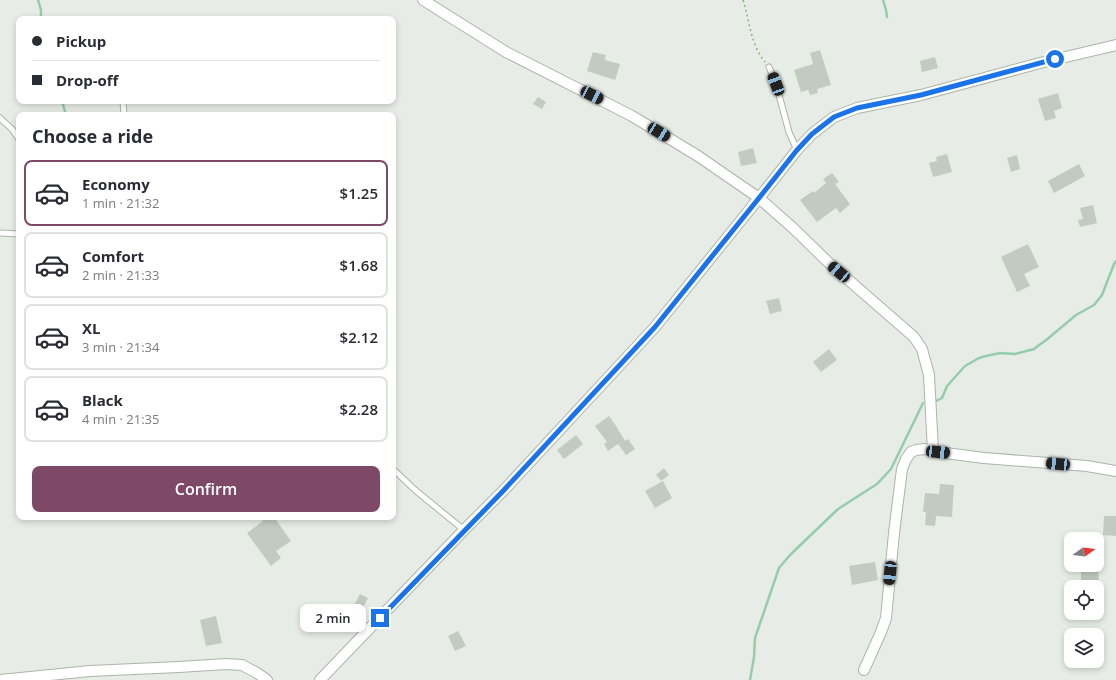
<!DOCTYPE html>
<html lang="en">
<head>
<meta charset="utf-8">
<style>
  body { margin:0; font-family:"Open Sans",sans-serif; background:#f7f7f7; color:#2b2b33; height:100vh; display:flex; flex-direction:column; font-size:15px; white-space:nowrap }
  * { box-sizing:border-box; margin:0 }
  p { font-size:13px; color:#7c7c81 }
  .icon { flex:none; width:22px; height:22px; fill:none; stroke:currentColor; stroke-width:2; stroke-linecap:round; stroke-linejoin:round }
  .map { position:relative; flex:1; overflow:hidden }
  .sheet { position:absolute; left:16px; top:112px; width:380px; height:408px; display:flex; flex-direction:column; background:#fff; border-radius:8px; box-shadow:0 2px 6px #0003 }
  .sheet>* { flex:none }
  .guide { position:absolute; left:16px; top:16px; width:380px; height:88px; border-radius:8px; box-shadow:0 2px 6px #0003; display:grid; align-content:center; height:88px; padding:0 16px; background:#fff }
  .needle { width:26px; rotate:76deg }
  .tools { position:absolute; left:1064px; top:532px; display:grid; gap:8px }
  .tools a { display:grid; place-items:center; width:40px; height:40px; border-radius:8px; background:#fff; box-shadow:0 2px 6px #0003; font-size:20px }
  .end { position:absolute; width:18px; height:18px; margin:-9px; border:5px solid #1a73e8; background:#fff; box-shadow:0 0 0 2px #fff }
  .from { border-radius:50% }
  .bubble { position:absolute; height:28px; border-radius:8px; background:#fff; box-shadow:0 2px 6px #0003; font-size:13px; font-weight:600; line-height:28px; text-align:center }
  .car { position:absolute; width:12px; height:24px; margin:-12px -6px; border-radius:5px; box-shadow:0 0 3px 1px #0007; background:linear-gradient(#222 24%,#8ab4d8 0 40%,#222 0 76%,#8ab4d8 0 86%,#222 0) }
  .guide b { display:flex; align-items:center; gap:14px; height:38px; font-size:15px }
  .guide b+b { border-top:1px solid #e1e1e2 }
  .guide i { width:10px; height:10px; background:#2b2b33 }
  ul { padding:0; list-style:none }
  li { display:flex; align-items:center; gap:12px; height:66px; margin:0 8px 6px; padding:0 8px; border:2px solid #e1e1e2; border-radius:8px }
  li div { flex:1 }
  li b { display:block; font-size:15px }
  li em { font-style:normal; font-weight:600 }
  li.selected { border-color:#7e4967 }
  li>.icon { width:36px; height:36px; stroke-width:1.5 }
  h2 { padding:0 16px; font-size:18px; line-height:48px }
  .button { display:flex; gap:8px; margin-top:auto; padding:8px 16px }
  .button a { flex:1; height:46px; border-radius:8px; background:#7e4967; color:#fff; font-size:16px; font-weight:600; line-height:46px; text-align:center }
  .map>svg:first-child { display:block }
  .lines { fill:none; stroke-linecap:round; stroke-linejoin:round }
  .stream { stroke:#94ccac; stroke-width:2.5 }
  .building { fill:#c1cbbf }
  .service-casing { stroke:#aab5a9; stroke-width:7 }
  .minor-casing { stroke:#aab5a9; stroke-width:12 }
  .path { stroke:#8bae8a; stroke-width:1.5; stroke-dasharray:2 3; stroke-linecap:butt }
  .service { stroke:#fff; stroke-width:5 }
  .minor { stroke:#fff; stroke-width:10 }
  .route { stroke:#1a73e8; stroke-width:5 }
</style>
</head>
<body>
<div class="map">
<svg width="1116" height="680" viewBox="0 0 1116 680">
  <rect width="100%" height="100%" fill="#e7ede6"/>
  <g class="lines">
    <g class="stream">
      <polyline points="38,0 41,10 41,19"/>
      <polyline points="883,0 886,10 887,17"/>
      <polyline points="62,101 66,115"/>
      <polyline points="936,401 942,398 947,386 965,366 979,358 986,356 1000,353 1015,354 1034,349 1039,345 1045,341 1076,315 1094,305 1102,295 1114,264 1116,261"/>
      <polyline points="750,680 754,657 755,638 779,568 790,555 838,509 877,484 891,469 923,403"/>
    </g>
  </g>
  <g class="building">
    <polygon points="820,50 831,85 817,89 818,93 810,95 808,90 801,92 794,70 813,64 810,53"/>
    <polygon points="593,52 606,55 605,60 620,64 615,80 587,71"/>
    <polygon points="935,57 938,68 922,72 920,61"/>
    <polygon points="1058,93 1062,108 1054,111 1056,118 1045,121 1038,99"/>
    <polygon points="538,97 546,102 542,109 533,104"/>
    <polygon points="753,148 757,163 741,166 738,152"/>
    <polygon points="947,154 952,172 933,177 929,163 937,161 936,157"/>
    <polygon points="1017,155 1020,169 1011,172 1007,158"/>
    <polygon points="1079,164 1085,176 1054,193 1048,181"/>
    <polygon points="832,173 839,182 835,184 850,204 840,213 836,208 817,222 800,200 813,191 814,193 826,183 823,179"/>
    <polygon points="1093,205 1097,223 1080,227 1078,220 1083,219 1080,208"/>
    <polygon points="1028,244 1039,267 1024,274 1030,286 1017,292 1001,257"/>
    <polygon points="779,298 782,311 770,314 766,301"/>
    <polygon points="829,349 837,360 821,372 813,362"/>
    <polygon points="609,416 616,426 625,441 628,439 635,449 626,455 618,444 608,451 604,444 607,442 595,426"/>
    <polygon points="576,435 583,444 564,459 557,450"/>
    <polygon points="664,468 669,475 661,481 656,475"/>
    <polygon points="663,481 672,498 655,508 645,491"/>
    <polygon points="940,484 954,485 952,517 936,516 935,526 925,525 926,512 923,512 925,493 939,494"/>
    <polygon points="1104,516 1116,516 1116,536 1103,535"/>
    <polygon points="260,517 274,517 291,541 276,551 281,558 271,566 247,533 263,521"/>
    <polygon points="875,562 878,580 852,585 849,566"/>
    <polygon points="1081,565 1098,565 1099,587 1081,587"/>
    <polygon points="360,594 368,598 361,612 353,607"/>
    <polygon points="216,616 222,643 206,646 200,620"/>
    <polygon points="458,631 466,646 455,651 448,636"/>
  </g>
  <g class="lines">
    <g class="service-casing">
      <g id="service">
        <polyline points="769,67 776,84 789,132 797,150"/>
        <polyline points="123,101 124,115"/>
        <polyline points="0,118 12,129 19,139"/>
        <polyline points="0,233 19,234"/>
        <polyline points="393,469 415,490 464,530"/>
      </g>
    </g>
    <g class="minor-casing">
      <g id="minor">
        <polyline points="423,0 506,52 632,116 698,156 759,198 793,228 829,263 914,337 922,349 929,375 933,451"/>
        <polyline points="864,670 881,632 886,618 894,533 902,469 906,459 911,452 916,450 925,449 938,452 984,458 1087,466 1116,471"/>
        <polyline points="0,680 90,671 179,667 226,664 242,665 257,673 267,680"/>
        <polyline points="320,680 464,530 504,490 655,327 759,198 797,150 812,134 834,117 857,108 921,95 1040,63 1116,45"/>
      </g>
    </g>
    <path class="path" d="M 743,0 C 750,22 750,43 765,62"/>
    <use href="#service" class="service"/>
    <use href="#minor" class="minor"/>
  </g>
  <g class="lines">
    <polyline class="route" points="380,618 504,490 655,327 759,198 797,150 812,134 834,117 857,108 921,95 1055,59"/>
  </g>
</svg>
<div class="tools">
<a><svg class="needle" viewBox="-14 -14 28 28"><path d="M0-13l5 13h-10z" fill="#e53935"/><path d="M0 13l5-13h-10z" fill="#7c7c81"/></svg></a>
<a><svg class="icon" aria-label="locate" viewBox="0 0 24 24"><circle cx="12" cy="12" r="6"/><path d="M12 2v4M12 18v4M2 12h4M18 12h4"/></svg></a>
<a><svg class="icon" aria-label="layers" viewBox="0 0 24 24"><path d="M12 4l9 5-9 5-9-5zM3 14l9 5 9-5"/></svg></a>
</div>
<i class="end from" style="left:1055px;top:59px"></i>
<i class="end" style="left:380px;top:618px"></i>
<div class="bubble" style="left:300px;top:604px;width:66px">2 min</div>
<i class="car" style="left:776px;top:84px;rotate:339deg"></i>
<i class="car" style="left:592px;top:95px;rotate:117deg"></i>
<i class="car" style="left:659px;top:132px;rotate:121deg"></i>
<i class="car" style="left:839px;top:272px;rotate:310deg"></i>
<i class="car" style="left:938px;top:452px;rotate:96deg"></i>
<i class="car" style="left:1058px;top:464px;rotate:275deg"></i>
<i class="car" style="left:890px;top:573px;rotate:186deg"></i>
<div class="guide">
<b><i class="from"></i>Pickup</b>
<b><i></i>Drop-off</b>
</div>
<section class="sheet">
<h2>Choose a ride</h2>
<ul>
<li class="selected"><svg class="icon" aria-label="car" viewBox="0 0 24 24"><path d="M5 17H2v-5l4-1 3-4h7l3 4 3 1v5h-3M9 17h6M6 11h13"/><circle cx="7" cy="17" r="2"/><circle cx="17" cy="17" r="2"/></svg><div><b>Economy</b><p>1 min · 21:32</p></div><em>$1.25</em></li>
<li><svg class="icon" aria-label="car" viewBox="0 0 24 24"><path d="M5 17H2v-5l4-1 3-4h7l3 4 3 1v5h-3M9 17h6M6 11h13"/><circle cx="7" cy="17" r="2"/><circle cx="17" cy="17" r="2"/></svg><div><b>Comfort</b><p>2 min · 21:33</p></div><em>$1.68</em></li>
<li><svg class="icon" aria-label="car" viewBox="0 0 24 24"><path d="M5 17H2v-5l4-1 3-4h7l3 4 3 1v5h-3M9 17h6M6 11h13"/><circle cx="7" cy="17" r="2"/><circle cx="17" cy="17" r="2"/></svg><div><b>XL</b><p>3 min · 21:34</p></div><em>$2.12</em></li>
<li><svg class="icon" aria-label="car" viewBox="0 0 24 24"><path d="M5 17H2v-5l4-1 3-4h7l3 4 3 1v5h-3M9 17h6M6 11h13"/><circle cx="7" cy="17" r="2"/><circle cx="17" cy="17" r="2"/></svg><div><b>Black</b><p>4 min · 21:35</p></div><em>$2.28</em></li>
</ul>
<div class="button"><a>Confirm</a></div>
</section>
</div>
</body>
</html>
